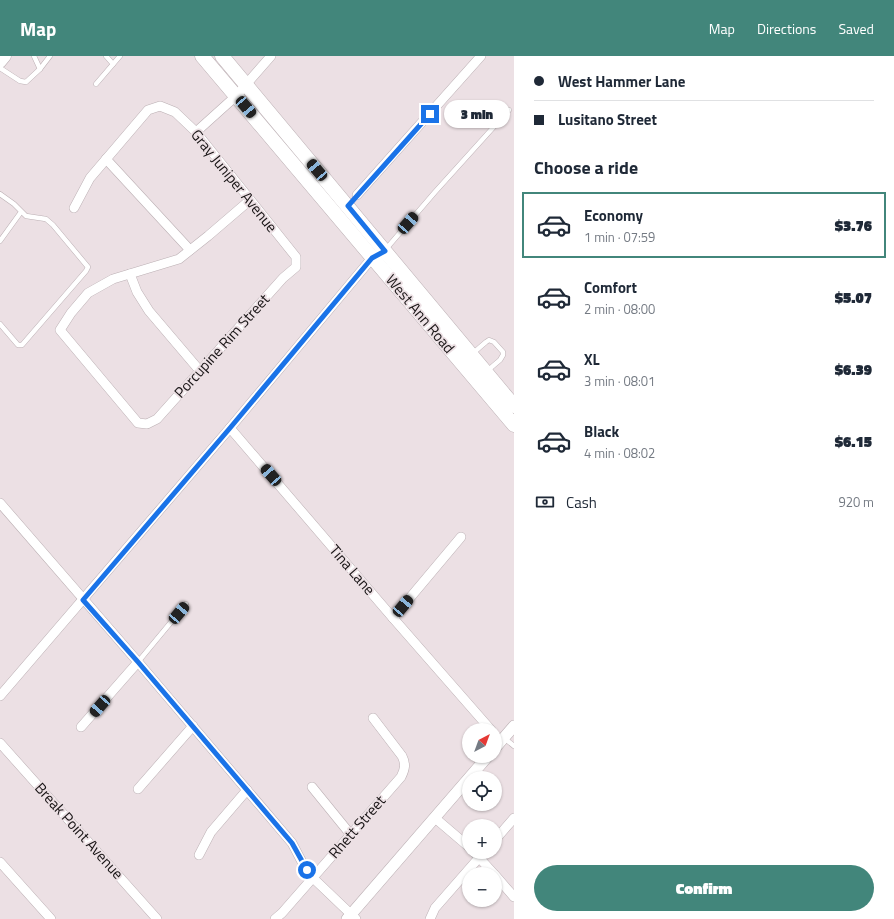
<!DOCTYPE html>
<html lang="en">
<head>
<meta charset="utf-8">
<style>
  body { margin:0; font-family:"Titillium Web",sans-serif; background:#f2f2f3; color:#1f2937; height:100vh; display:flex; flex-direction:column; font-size:15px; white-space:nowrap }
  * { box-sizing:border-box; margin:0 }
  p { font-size:13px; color:#747a83 }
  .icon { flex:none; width:22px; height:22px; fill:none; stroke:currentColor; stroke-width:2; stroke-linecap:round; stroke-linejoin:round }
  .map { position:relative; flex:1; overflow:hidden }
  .drawer { display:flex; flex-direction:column; background:#fff; width:380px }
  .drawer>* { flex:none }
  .guide { display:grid; align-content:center; height:88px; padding:0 20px; background:#fff }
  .needle { width:26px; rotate:41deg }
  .buttons { position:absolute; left:462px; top:667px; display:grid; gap:8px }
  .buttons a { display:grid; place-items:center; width:40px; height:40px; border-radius:50%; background:#fff; box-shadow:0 1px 3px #0004; font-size:20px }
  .end { position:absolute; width:18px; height:18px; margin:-9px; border:5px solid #1a73e8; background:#fff; box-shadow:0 0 0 2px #fff }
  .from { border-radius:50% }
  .bubble { position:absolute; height:28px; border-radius:14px; background:#fff; box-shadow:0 1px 3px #0004; font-size:13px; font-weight:800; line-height:28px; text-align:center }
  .car { position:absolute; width:12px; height:24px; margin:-12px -6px; border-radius:5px; box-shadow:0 0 3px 1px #0007; background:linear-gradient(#222 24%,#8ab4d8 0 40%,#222 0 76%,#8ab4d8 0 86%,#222 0) }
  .guide b { display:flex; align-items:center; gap:14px; height:38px; font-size:15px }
  .guide b+b { border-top:1px solid #e0e1e3 }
  .guide i { width:10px; height:10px; background:#1f2937 }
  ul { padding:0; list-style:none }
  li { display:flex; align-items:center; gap:12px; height:66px; margin:0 8px 6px; padding:0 12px; border:2px solid transparent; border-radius:0px }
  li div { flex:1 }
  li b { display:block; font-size:15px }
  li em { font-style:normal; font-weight:800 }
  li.selected { border-color:#42867b }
  li>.icon { width:36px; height:36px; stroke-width:1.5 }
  h2 { padding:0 20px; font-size:18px; line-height:48px }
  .pay { display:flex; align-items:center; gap:10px; height:44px; padding:0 20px; font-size:15px }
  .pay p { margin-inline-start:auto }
  .action { display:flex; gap:8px; margin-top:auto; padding:8px 20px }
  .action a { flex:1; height:46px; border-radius:24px; background:#42867b; color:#fff; font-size:16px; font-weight:800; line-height:46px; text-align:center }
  header { display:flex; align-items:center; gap:24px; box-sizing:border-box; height:56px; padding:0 20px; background:#42867b; color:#fff }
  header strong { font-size:19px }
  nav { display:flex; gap:22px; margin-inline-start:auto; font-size:14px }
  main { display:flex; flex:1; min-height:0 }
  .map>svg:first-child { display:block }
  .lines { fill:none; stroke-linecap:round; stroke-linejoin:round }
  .service-casing { stroke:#bcb0b4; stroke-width:5.5 }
  .minor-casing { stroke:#bcb0b4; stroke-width:10 }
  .tertiary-casing { stroke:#bcb0b4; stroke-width:12 }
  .secondary-casing { stroke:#bcb0b4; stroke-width:13 }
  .primary-casing { stroke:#bcb0b4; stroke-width:15 }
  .service { stroke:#fff; stroke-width:4.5 }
  .minor { stroke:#fff; stroke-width:9 }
  .tertiary { stroke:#fff; stroke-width:11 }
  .secondary { stroke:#fff; stroke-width:12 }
  .primary { stroke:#fff; stroke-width:14 }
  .route { stroke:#1a73e8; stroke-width:5 }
  .labels { text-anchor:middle; stroke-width:3.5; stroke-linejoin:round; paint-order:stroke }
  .street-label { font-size:15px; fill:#171314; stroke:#ece0e4 }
</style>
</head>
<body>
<header>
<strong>Map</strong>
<nav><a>Map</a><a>Directions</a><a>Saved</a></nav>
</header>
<main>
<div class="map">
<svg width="514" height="863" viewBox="0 0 514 863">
  <rect width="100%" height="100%" fill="#ece0e4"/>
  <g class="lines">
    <g class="service-casing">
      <g id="service">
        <polyline points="34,0 40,13"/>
        <polyline points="106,0 113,8"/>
        <polyline points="0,12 20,25 26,26 40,13 50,0"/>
        <polyline points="96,28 120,0"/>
        <polyline points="0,138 14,148 26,160 46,163 53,169 88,211 86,215 22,289 18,289 0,268"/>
        <polyline points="0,185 21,156"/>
        <polyline points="386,193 435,136 509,54"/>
        <polyline points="472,298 486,286 489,284 494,286 503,296 503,299 500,304 487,315"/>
        <polyline points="138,606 186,548"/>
        <polyline points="504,682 514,690"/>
      </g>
    </g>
    <g class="minor-casing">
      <g id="minor">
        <polyline points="196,76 236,40 271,0"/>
        <polyline points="106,103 190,194"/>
        <polyline points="357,139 481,0"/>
        <polyline points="74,152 90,122 148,54 160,50 175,56 196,76 296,201 296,211 283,222 157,363 147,368 138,367 60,274 71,257 88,237 113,223 179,203 208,180 250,144"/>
        <polyline points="130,218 137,236 149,255 200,315"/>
        <polyline points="230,372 393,562 491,674"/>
        <polyline points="0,447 138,606 292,787 302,806 313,822 356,863"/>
        <polyline points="393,562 461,481"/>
        <polyline points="0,640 230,372 372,202 377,199"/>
        <polyline points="81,671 138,606"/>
        <polyline points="0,687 157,863"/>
        <polyline points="312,731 351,779"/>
        <polyline points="138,733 193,670"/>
        <polyline points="435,762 469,791"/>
        <polyline points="495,784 514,762"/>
        <polyline points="474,796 494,818"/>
        <polyline points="199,799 211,776 247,734"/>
        <polyline points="0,806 51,863"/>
        <polyline points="495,819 514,841"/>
        <path d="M 275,863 L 282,857 L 401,721 C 405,713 406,708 402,700 L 373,662"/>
        <polyline points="430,863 435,852 484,796"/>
      </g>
    </g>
    <g class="tertiary-casing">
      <g id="tertiary">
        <polyline points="495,692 514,670"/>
        <polyline points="347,863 488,700"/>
      </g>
    </g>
    <g class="secondary-casing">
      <polyline id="secondary" points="0,6 5,0"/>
    </g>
    <g class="primary-casing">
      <g id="primary">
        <polyline points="202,0 514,369"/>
        <polyline points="222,0 514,350"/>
      </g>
    </g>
    <use href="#service" class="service"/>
    <use href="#minor" class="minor"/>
    <use href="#tertiary" class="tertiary"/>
    <use href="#secondary" class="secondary"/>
    <use href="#primary" class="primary"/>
  </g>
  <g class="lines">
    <polyline class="route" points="307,814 292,787 138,606 83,544 230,372 372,202 385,195 348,150 430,58"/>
  </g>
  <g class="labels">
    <g class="street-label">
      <text transform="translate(234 125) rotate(51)" y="5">Gray Juniper Avenue</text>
      <text transform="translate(420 258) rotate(50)" y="5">West Ann Road</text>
      <text transform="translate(222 290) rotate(-48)" y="5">Porcupine Rim Street</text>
      <text transform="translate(352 514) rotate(49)" y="5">Tina Lane</text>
      <text transform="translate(357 771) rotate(-49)" y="5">Rhett Street</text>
      <text transform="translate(79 775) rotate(48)" y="5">Break Point Avenue</text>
    </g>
  </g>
</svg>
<div class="buttons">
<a><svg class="needle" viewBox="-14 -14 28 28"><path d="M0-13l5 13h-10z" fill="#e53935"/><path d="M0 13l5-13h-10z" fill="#747a83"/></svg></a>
<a><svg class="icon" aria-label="locate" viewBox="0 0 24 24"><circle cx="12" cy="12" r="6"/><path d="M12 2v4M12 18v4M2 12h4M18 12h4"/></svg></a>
<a>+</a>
<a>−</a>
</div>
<i class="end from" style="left:307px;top:814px"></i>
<i class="end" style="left:430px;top:58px"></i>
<div class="bubble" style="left:444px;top:44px;width:66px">3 min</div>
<i class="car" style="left:246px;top:51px;rotate:140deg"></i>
<i class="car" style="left:317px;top:114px;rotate:320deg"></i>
<i class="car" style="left:408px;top:167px;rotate:41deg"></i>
<i class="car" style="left:271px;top:419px;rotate:319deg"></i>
<i class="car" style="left:403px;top:550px;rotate:40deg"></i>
<i class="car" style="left:179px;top:557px;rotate:40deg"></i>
<i class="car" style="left:100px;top:650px;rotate:221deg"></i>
</div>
<section class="drawer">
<div class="guide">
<b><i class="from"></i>West Hammer Lane</b>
<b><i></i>Lusitano Street</b>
</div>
<h2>Choose a ride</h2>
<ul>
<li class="selected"><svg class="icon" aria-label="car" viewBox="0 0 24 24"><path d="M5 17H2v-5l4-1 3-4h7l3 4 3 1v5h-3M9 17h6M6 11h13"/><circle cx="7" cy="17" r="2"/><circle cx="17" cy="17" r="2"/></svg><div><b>Economy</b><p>1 min · 07:59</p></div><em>$3.76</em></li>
<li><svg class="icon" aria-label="car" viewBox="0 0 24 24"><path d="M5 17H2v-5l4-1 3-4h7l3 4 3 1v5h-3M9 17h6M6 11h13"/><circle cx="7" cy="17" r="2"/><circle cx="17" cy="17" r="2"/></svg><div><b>Comfort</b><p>2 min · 08:00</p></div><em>$5.07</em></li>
<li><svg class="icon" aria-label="car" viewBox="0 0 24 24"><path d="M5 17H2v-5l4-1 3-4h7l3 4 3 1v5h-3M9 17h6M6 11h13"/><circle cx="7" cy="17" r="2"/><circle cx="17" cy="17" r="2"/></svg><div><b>XL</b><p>3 min · 08:01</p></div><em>$6.39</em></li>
<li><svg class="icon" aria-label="car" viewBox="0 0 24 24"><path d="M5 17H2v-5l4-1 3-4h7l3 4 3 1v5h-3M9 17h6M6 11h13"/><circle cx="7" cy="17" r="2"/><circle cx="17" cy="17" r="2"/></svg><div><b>Black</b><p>4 min · 08:02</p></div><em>$6.15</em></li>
</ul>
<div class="pay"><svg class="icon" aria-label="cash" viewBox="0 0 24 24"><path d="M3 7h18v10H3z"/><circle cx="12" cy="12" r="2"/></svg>Cash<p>920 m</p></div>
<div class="action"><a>Confirm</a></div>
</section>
</main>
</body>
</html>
